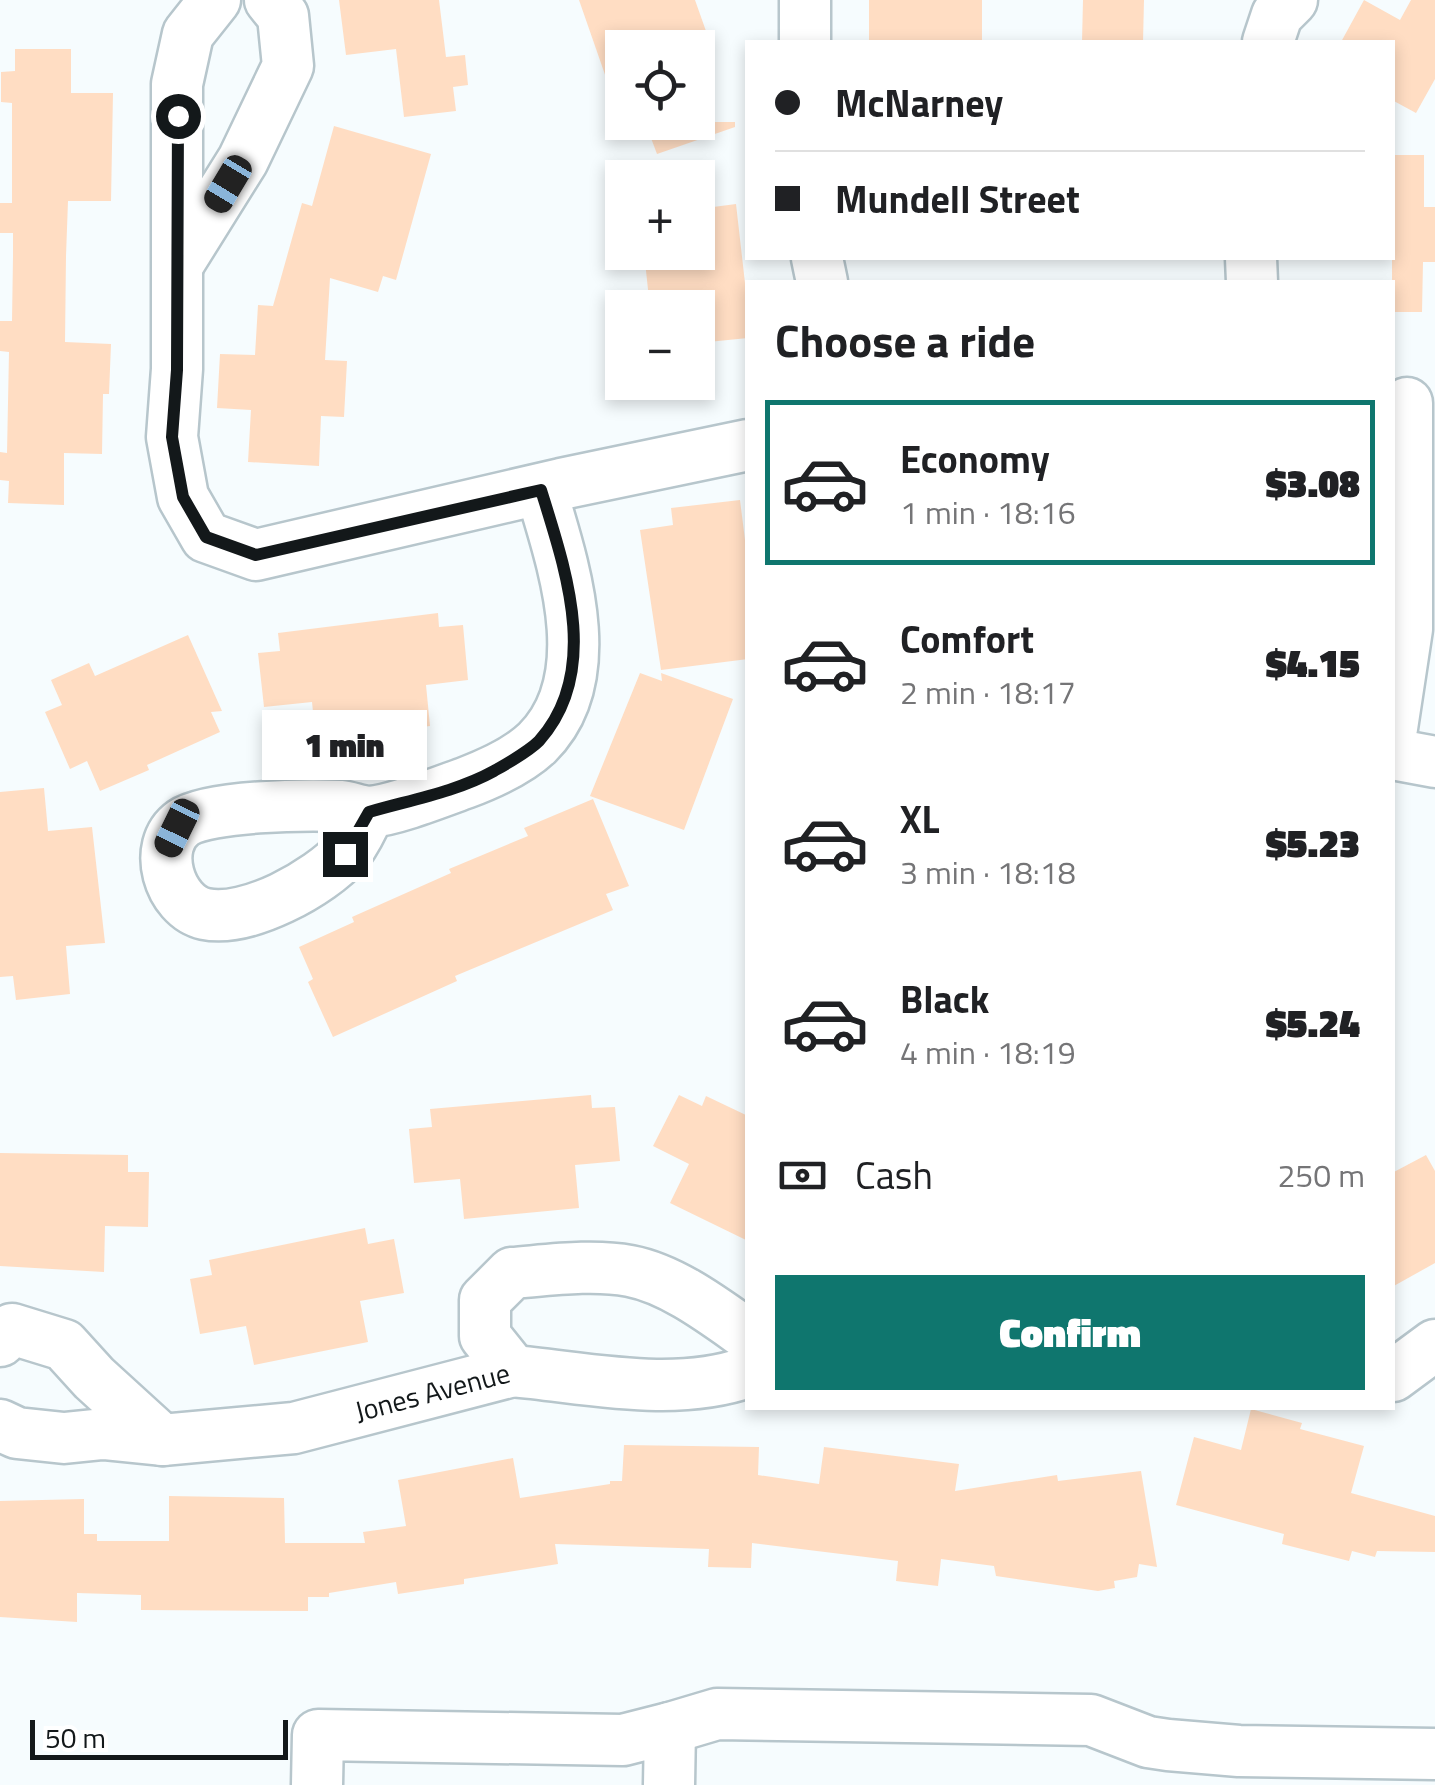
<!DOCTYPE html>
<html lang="en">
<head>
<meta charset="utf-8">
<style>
  body { margin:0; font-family:"Titillium Web",sans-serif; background:#f2f2f2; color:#202124; height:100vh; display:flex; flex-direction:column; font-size:38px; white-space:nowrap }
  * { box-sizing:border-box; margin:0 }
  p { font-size:32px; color:#757577 }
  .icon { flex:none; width:55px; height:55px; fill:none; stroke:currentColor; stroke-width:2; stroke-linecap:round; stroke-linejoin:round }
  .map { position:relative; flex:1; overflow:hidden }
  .details { position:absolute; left:745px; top:280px; width:650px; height:1130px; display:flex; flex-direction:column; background:#fff; border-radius:0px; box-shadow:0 5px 15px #0003 }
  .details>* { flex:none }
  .banner { position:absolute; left:745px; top:40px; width:650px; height:220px; border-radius:0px; box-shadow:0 5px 15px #0003; display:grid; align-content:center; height:220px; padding:0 30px; background:#fff }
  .tools { position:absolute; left:605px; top:30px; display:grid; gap:20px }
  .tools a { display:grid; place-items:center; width:110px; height:110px; border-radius:0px; background:#fff; box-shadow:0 5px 15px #0003; font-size:50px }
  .scale { position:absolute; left:30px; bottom:25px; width:258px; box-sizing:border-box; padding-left:10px; border:5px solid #13181a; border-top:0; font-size:28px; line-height:35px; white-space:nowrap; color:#13181a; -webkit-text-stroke:8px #fff; paint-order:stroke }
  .end { position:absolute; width:45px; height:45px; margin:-22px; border:12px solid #13181a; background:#fff; box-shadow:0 0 0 5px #fff }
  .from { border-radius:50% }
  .bubble { position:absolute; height:70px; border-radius:0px; background:#fff; box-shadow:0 5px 15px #0003; font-size:32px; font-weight:800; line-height:70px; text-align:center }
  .car { position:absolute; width:30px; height:60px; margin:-30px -15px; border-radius:12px; box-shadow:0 0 8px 2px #0007; background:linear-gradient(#222 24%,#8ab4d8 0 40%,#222 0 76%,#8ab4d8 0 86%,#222 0) }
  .banner b { display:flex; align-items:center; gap:35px; height:95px; font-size:38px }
  .banner b+b { border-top:2px solid #e0e0e0 }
  .banner i { width:25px; height:25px; background:#202124 }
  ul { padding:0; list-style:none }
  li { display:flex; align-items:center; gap:30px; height:165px; margin:0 20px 15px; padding:0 10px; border:5px solid transparent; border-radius:0px }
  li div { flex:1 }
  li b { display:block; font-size:38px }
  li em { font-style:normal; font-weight:800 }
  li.selected { border-color:#0f766e }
  li>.icon { width:90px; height:90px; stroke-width:1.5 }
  h2 { padding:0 30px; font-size:45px; line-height:120px }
  .pay { display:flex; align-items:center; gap:25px; height:110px; padding:0 30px; font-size:38px }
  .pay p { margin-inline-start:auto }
  .action { display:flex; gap:20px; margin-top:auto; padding:20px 30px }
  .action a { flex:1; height:115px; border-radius:0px; background:#0f766e; color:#fff; font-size:40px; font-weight:800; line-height:115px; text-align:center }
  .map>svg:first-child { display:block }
  .building { fill:#ffddc3 }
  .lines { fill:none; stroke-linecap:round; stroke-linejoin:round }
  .minor-casing { stroke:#b7c6cc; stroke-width:55 }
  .minor { stroke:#fff; stroke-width:50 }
  .route { stroke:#13181a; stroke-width:12 }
  .labels { text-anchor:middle; stroke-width:10; stroke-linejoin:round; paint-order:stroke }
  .street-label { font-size:28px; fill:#13181a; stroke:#fff }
</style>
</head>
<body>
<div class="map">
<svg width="1435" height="1785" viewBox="0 0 1435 1785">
  <rect width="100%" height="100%" fill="#f6fcfe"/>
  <g class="building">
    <polygon points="339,0 439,0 446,57 465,55 468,85 453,87 456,111 404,117 396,49 346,55"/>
    <polygon points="579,0 695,0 712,48 622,48 622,111 618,112"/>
    <rect x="869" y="0" width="113" height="42"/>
    <polygon points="1083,0 1144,0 1143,42 1082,42"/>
    <polygon points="1364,0 1400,20 1411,0 1435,0 1435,79 1416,113 1392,100 1392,42 1341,42"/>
    <polygon points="15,49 71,49 71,93 113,93 111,201 68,201 66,256 65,342 111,344 109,394 103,394 102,454 64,453 64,505 8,503 9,481 0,480 0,452 7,453 9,352 0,351 0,321 12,321 13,256 13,233 0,233 0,203 12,203 12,103 1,102 1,72 15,71"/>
    <polygon points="645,122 735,122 735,127 657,154"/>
    <polygon points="334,126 431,154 396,280 383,276 378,292 330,278 325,360 347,361 344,417 321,416 319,466 248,462 251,410 217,408 220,354 255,355 258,305 273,306 302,203 312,206"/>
    <polygon points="1392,155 1424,155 1424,207 1435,207 1435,262 1423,262 1422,312 1392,312"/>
    <polygon points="736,204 745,283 748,283 748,338 698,343 698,308 650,308 644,252 698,252 698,209"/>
    <polygon points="740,500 748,564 748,659 661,670 640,530 673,525 671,508"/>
    <polygon points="438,613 439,627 463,625 468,680 426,685 430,726 316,741 312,702 264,707 258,653 280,651 278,633"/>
    <polygon points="188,635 222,711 211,712 220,732 147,765 149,770 100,791 87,761 70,769 45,712 62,705 51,680 89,663 95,676"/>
    <polygon points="640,673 662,681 661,673 733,699 684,830 590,796"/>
    <polygon points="44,788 48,831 92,827 105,943 66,946 70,994 16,1000 13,976 0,977 0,792"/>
    <polygon points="593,799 629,886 606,894 613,910 455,976 457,981 333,1037 308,982 313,979 299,947 354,922 352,917 451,873 449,869 528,836 524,828"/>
    <polygon points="591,1095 592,1108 615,1107 620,1161 575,1165 579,1208 464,1219 460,1179 414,1183 409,1129 432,1127 430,1109"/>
    <polygon points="679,1095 702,1106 706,1096 748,1116 748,1241 670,1203 689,1164 653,1146"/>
    <polygon points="0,1153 128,1155 128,1172 149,1172 148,1227 105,1226 104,1272 0,1266"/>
    <polygon points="1426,1155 1435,1171 1435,1263 1392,1287 1392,1173"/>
    <polygon points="365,1228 368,1244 394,1239 404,1293 360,1301 368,1342 254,1365 246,1326 200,1334 190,1279 212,1275 209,1260"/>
    <polygon points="1251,1409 1302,1423 1300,1429 1364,1446 1351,1493 1435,1516 1435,1552 1377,1551 1375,1557 1352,1551 1349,1561 1282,1544 1284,1534 1176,1505 1194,1437 1241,1450"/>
    <polygon points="624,1445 759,1447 758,1475 819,1484 824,1447 959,1464 955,1491 1057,1475 1058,1481 1141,1471 1157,1567 1139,1564 1137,1577 1114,1581 1115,1588 1098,1591 996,1576 994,1566 941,1559 938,1586 896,1581 898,1561 752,1543 751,1568 708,1567 709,1549 555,1544 558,1564 464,1579 464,1584 398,1594 396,1582 329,1593 329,1597 308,1597 308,1611 141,1610 141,1595 77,1593 77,1622 0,1617 0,1501 84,1499 84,1534 97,1534 97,1541 169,1541 169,1496 284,1498 285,1543 365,1543 363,1532 406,1526 398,1480 513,1458 520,1498 610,1484 610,1481 622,1481"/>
  </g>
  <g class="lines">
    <g class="minor-casing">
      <g id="minor">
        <polyline points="215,0 188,34 177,84 177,369 172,437 183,497 206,537 256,555 561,484 748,445"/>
        <polyline points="805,42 805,0"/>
        <polyline points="1268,42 1277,15 1292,0"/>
        <polyline points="817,258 822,282"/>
        <polyline points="1251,258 1252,282"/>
        <polyline points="178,264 243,160 288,66 283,16 270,0"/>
        <polyline points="1392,728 1407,629 1407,403"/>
        <polyline points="1392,754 1435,762"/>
        <path d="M 369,812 C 363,826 356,840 347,852 C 320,883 247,923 205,914 C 169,906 151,846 183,823 C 209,805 307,805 340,806 C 350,807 361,812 370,812 C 395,810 440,792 465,783 C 489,774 518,761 537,743 C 603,678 563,564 541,490"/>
        <polyline points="0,1341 12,1329 64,1345 94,1378 162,1440"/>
        <path d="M 513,1371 C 589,1378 674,1398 748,1372"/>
        <polyline points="1393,1376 1435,1345"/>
        <path id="s1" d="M 0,1425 L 17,1433 L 64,1438 L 103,1434 L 162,1440 L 294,1428 L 513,1371 L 485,1336 L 485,1300 L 512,1273 C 550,1270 593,1264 630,1271 C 672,1279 714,1311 748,1335"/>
        <polyline points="670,1728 717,1714 1091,1720 1148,1742 1168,1745 1239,1751 1435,1754"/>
        <polyline points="317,1785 318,1735 623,1740 670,1728 669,1785"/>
      </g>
    </g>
    <use href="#minor" class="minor"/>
  </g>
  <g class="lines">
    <path class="route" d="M 178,116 L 177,370 L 172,437 L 183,497 L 206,537 L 256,555 L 541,490 C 565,568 602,671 539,741 C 528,752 508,763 494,771 C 456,792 410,800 369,812 L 345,854"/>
  </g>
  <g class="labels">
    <g class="street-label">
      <text dy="10" stroke="none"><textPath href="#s1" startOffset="440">Jones Avenue</textPath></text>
    </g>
  </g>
</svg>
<div class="tools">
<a><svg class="icon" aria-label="locate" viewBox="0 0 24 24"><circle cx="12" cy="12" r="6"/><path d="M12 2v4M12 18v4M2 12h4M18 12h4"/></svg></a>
<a>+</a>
<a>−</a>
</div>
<div class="scale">50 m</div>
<i class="end from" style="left:178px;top:116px"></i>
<i class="end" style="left:345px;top:854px"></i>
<div class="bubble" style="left:262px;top:710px;width:165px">1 min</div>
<i class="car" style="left:228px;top:184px;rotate:211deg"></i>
<i class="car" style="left:177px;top:828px;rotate:206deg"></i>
<div class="banner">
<b><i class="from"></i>McNarney</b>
<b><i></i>Mundell Street</b>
</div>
<section class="details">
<h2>Choose a ride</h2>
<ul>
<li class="selected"><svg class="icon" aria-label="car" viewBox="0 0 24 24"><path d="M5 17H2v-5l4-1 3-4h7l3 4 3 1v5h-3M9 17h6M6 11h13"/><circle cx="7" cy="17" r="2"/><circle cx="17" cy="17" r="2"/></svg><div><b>Economy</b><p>1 min · 18:16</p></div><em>$3.08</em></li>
<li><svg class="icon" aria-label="car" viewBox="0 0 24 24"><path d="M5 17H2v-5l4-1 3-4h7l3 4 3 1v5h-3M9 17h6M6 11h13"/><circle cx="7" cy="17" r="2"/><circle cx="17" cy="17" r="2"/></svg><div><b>Comfort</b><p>2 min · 18:17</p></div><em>$4.15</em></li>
<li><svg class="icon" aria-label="car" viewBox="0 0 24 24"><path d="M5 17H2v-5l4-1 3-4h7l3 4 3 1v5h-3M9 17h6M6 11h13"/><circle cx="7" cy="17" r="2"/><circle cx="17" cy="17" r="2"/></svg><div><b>XL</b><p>3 min · 18:18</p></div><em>$5.23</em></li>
<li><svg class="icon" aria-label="car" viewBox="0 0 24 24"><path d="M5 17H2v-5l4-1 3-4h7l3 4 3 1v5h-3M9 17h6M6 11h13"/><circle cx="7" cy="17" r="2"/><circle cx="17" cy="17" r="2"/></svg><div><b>Black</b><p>4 min · 18:19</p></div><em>$5.24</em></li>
</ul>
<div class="pay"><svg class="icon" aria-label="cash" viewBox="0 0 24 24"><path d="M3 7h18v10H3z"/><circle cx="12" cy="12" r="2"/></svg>Cash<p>250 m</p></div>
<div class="action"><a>Confirm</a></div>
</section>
</div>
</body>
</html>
